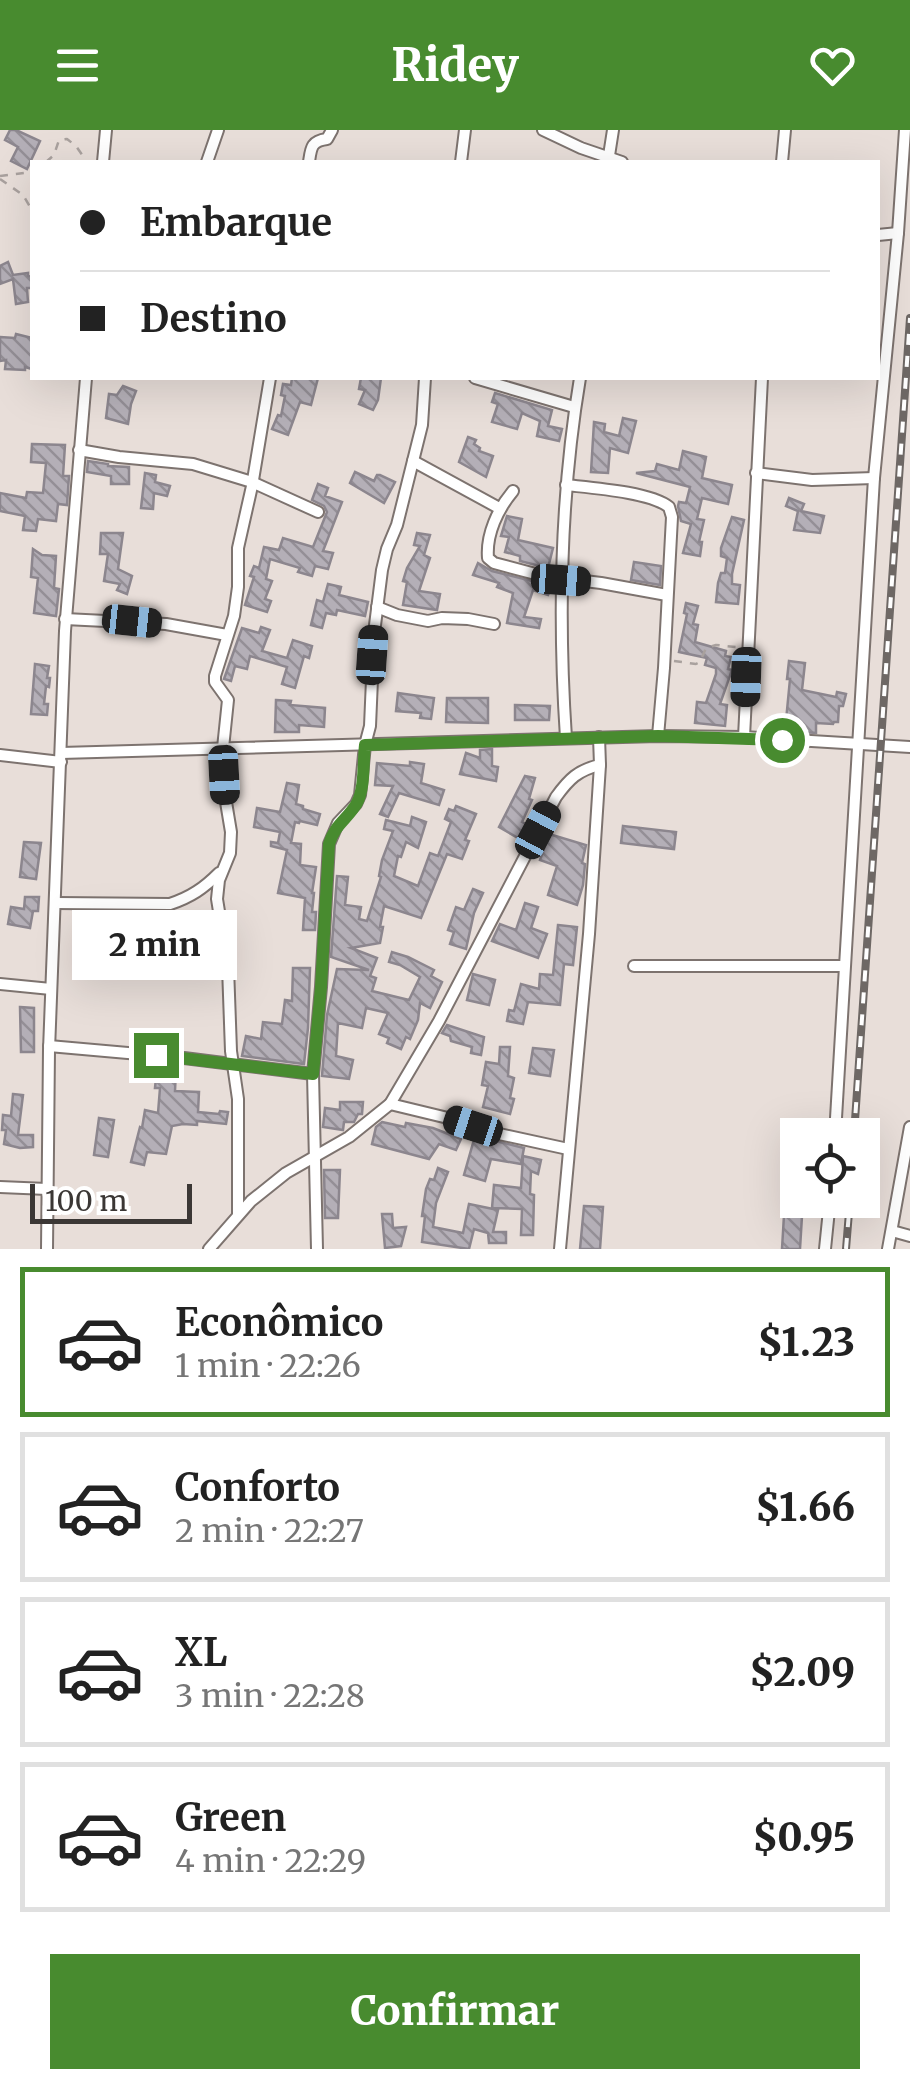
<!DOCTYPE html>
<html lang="pt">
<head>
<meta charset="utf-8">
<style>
  body { margin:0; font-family:Merriweather,serif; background:#f2f2f2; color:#222; height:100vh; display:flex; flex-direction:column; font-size:38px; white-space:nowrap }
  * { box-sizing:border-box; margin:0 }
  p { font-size:32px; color:#767676 }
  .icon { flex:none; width:55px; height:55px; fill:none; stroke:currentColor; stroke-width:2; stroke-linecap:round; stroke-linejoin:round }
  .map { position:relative; height:1119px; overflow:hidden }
  .sheet { display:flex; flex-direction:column; background:#fff; flex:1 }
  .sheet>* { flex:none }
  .banner { position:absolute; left:30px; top:30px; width:850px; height:220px; border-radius:0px; box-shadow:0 10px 40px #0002; display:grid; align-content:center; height:220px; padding:0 50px; background:#fff }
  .controls { position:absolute; left:780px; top:988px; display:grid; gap:20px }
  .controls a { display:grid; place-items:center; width:100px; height:100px; border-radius:0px; background:#fff; box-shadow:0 10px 40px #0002; font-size:50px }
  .scale { position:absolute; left:30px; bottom:25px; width:162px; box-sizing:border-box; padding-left:10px; border:5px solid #3b3735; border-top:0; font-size:28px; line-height:35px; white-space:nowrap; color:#3b3735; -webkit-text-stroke:8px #fff; paint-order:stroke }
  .end { position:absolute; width:45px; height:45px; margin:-22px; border:12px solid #488b2f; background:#fff; box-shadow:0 0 0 5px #fff }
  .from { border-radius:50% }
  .bubble { position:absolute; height:70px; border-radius:0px; background:#fff; box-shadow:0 10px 40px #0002; font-size:32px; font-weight:800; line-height:70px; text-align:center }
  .car { position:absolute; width:30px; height:60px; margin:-30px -15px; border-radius:12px; box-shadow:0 0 8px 2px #0007; background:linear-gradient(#222 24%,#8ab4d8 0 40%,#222 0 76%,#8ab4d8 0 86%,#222 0) }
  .banner b { display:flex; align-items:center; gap:35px; height:95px; font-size:38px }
  .banner b+b { border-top:2px solid #e0e0e0 }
  .banner i { width:25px; height:25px; background:#222 }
  ul { padding:18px 0 0; list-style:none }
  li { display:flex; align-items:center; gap:30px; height:150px; margin:0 20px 15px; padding:0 30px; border:5px solid #e0e0e0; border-radius:0px }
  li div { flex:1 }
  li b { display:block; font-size:38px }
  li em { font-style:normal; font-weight:800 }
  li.on { border-color:#488b2f }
  li>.icon { width:90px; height:90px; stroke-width:1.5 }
  .cta { display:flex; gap:20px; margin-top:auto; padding:20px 50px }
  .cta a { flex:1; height:115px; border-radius:0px; background:#488b2f; color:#fff; font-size:40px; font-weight:800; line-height:115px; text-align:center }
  header { display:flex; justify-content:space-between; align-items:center; height:130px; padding:0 50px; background:#488b2f; color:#fff; font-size:45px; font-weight:800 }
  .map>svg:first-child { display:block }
  .building { fill:url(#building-back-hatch); stroke:#8c868e; stroke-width:2.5 }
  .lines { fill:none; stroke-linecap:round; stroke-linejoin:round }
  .street-casing { stroke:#7d736f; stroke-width:14 }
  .path { stroke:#a9a19e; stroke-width:2.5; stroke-dasharray:8 8; stroke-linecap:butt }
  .street { stroke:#fff; stroke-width:10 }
  .rail-casing { stroke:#6e6865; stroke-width:8 }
  .rail { stroke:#fff; stroke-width:4; stroke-dasharray:11; stroke-linecap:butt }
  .route { stroke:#488b2f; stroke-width:12 }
</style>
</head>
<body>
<header><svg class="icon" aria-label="menu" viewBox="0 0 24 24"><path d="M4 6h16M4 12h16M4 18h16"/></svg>Ridey<svg class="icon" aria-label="heart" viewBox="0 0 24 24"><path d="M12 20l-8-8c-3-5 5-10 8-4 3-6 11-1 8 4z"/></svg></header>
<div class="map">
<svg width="910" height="1119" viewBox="0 0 910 1119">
  <defs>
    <pattern id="building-back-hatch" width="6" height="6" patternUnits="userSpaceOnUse" patternTransform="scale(2.5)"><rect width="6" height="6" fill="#b4afb7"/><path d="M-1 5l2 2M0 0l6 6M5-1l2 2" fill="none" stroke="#948f96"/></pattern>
  </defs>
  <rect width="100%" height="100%" fill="#e8ded9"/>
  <g class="building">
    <polygon points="10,0 16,0 40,11 27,39 11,31 18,17 5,10"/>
    <polygon points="8,132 13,145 28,143 28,146 32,147 32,158 27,158 28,172 16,174 13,149 0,154 0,136"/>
    <polygon points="16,204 32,208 32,239 25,237 25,240 5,239 6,230 0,231 0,207 15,208"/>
    <polygon points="292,248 318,248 311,275 300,272 288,305 272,299 278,285 281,286 285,266 281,265 283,254 291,255"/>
    <polygon points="361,248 381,248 378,270 373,280 359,274 365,260 359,259"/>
    <polygon points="123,256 136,261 131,274 128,294 106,288 109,264 117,265"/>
    <polygon points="495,263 552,280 548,296 562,299 559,311 537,306 540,291 522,283 517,299 492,292 498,274 492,272"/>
    <polygon points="623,288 636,291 628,323 610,318 608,343 591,342 594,292 605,294 604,302 619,306"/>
    <polygon points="468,307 476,310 474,314 480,318 479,321 493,326 486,347 459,332"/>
    <polygon points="32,314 65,315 63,346 69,346 67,375 58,374 56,391 38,389 36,401 23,400 25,386 0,381 0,363 26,368 27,362 43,363 46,333 31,332"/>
    <polygon points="683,321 706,327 702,348 732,355 728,374 702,368 697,389 704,390 699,412 702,412 700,426 683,423 691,394 681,391 678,376 679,372 686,373 690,357 636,343 655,341 657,334 679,340"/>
    <polygon points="88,331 108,334 108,336 129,337 129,354 111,354 111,346 87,342"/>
    <polygon points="355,342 374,351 377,345 380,345 395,352 384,373 350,353"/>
    <polygon points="145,343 156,345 155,352 170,356 167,366 154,363 153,379 141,378"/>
    <polygon points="318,354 328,358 325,366 342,372 323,421 333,423 328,439 315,436 312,446 298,442 300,438 270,429 266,449 272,451 265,469 271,471 267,482 245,475 254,447 250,446 254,436 259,438 264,417 279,420 283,408 313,417 327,382 324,376 312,370"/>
    <polygon points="789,368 804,374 801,381 824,386 820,403 794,400 798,381 786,376"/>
    <polygon points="507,386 522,389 518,410 553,418 548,438 520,431 520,426 505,422 509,407 501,406"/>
    <polygon points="732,387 744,390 732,444 732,454 740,455 738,474 716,472 718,453 721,443 725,443 727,428 721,426 721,418"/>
    <polygon points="101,403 123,403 118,439 132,446 127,464 117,460 120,454 104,451 108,424 100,424"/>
    <polygon points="417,403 430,405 424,425 430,428 419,461 440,464 437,480 403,475 407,452 403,451 407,438 420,416 414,415"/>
    <polygon points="33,419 42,425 56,426 54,458 59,459 56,486 34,483 38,448 31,447"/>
    <polygon points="634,432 661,436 660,455 631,450"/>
    <polygon points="478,433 492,441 552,456 548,465 533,460 524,487 541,489 539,498 507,493 513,463 497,457 499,453 473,445"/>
    <polygon points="328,454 341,457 339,465 368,472 365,486 337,480 336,485 326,483 322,498 311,495 317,470 323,472"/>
    <polygon points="686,473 698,476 693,494 698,495 695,512 726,521 725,526 731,527 728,539 732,540 720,574 727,575 725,596 695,593 697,572 706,573 716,544 716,538 705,535 707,528 679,522 687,484 684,483"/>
    <polygon points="261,497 270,500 262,521 287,528 293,510 312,516 309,528 304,526 295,558 282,554 287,537 250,526 247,539 235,536 231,551 224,549 242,498 259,503"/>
    <polygon points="789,531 805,533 802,560 836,567 837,562 846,564 843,576 839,576 838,592 834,592 833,594 816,593 816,603 785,601 790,549 787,549"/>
    <polygon points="35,534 49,536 47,548 50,548 49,557 46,556 44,574 48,574 47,585 31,584"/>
    <polygon points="398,563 434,568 431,589 420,588 421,583 396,581"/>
    <polygon points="447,568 488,568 488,593 446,592"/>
    <polygon points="276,570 291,571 290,575 325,578 324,597 299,595 299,602 275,602"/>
    <polygon points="515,575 550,576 549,590 515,590"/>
    <polygon points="492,619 492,636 498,637 496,651 460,644 466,623 480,628 480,620"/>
    <polygon points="410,632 424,634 421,653 444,660 439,675 399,663 388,687 380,684 393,656 375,655 377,633 410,636"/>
    <polygon points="525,646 535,648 529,669 532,670 522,692 526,694 518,708 499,697"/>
    <polygon points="287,653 299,655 296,674 303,676 303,679 320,684 317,695 300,691 299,693 295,692 291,713 301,714 300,735 316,737 312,763 314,763 312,782 316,782 315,800 303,800 305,768 278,763 287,720 271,716 271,712 278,713 280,702 254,697 257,678 280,682"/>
    <polygon points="456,676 476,684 465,710 469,711 462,729 447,724 421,788 384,776 380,797 383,797 380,813 351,818 377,828 370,846 376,848 372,861 409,870 420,847 400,835 389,832 392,822 408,827 434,840 431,846 442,852 430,878 420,873 418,890 410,909 406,907 401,919 387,913 389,908 379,904 388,883 366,878 362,898 338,893 336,926 353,930 349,949 322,946 327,885 337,839 369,840 331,827 337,746 348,747 345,775 361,777 359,789 367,791 381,747 379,746 382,730 393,701 384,699 386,690 410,696 412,687 426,692 418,718 406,712 401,727 398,726 394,746 418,756 430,723 438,726 451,692 445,689 449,679 454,681"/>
    <polygon points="623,696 676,702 674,719 621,713"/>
    <polygon points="549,704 586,715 582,733 585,734 583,755 577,775 548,765 557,736 540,730"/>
    <polygon points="24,712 41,713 36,749 20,747"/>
    <polygon points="473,759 483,763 474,783 466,819 450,814 454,802 448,800 456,777 464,780"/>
    <polygon points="25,767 39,767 38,781 33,781 30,798 8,794 11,777 24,779"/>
    <polygon points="525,773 538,777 531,798 547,804 538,828 492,811 500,794 516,800"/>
    <polygon points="142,784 143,807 96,809 95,785"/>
    <polygon points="558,795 577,797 573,835 564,834 560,875 528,872 523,894 507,891 509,880 514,881 521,854 539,859 540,844 553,845"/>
    <polygon points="293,838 310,838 308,898 304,934 242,926 246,906 261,909 263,892 282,894 285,870 292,871"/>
    <polygon points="473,844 495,850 489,875 467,870"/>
    <polygon points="20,877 34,878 34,922 21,922"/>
    <polygon points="447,895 484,907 481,925 471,923 472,917 451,911 450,906 442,903"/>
    <polygon points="500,917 510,917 508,946 514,948 510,968 514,969 510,984 483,977 488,956 482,955 486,932 499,934"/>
    <polygon points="533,918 554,920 550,946 529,943"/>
    <polygon points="157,938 176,939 175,961 199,962 198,982 219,984 220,981 228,982 226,994 197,991 197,995 183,994 172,996 166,1024 147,1022 144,1035 131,1032 140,997 142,998 145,980 158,983 160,958 155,958"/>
    <polygon points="13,964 23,965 18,1005 33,1005 33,1017 20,1018 4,1014 6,1000 2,1000 3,985 11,986"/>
    <polygon points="340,972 363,972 362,984 358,984 354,992 344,992 343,1000 323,997 325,978 340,980"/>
    <polygon points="99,988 114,990 108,1027 94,1025"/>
    <polygon points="382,992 405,997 406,993 433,998 461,1009 456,1020 439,1014 429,1029 372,1014 376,997"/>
    <polygon points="475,1006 524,1018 521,1034 491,1029 485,1051 464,1045"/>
    <polygon points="523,1026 541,1030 538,1044 531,1041 530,1064 534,1065 533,1105 521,1105 522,1079 492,1078 494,1055 521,1058"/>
    <polygon points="438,1038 448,1042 436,1073 433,1097 463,1103 469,1074 498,1080 493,1102 506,1102 506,1113 489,1113 488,1103 474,1099 469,1119 422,1112 425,1086 422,1086 426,1059 430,1049 434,1050"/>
    <polygon points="324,1040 340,1040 338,1088 325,1088"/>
    <polygon points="584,1076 603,1077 600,1119 580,1119"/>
    <polygon points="382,1084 392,1084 393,1098 406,1097 401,1116 385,1118"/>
    <polygon points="784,1085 802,1086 800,1119 782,1119"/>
  </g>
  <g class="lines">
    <g class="street-casing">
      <g id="street">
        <polyline points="543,0 581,18 622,32"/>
        <polyline points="103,32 106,0"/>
        <polyline points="207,32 218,0"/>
        <path d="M 309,32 C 311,18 311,11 327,9 L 332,0"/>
        <polyline points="461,32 465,0"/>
        <polyline points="608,32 613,0"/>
        <polyline points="782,32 785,0"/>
        <polyline points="878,105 898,103"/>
        <polyline points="475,248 574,277"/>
        <polyline points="79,320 119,327 193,334 252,352 318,382"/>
        <polyline points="413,331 499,378"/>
        <polyline points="756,343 812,350 874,348"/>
        <path d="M 566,355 C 593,358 650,362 669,377 L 672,387 L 664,538 L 658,606"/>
        <path d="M 513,361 C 498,379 486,404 488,428 L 494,433 L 543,446 L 601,453 L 667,465"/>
        <polyline points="377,477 397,485 428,491 442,488 468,489 494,494"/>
        <polyline points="65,489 166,494 227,505"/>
        <polyline points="744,607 762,248"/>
        <path d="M 566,608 C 558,487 560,367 580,248"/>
        <polyline points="61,623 658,606 744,607 910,617"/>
        <polyline points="0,625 61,632"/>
        <path d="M 56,773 L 170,774 C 191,767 204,758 219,743"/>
        <polyline points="634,836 844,836"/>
        <polyline points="0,854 51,859"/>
        <polyline points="49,916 184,928 313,944"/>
        <polyline points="390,974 452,989 490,1002 568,1019"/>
        <polyline points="835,1005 874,348 898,103 905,0"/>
        <polyline points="0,1057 47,1059"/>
        <polyline points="238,1085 238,969 231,921 228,837 217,769 219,750 230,723 231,702 226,672 223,618 228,570 215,552 215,546 234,486 238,457 238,418 252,356 270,248"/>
        <polyline points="892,1101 910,1106"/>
        <polyline points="47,1119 49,920 65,501 86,248"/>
        <path d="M 209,1119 L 251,1071 L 286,1043 L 349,1007 L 390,974 L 439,891 L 556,667 C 569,649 578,640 600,635"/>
        <polyline points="317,1119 313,944 321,857 329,714 338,693 356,674 360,665 365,615 370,596 374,503 382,440 387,419 397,395 422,295 425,248"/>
        <polyline points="560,1119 589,804 600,635 599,607"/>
        <polyline points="825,1119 830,1070"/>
        <polyline points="888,1119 910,997"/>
      </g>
    </g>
    <g class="path">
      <polyline points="46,32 54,25 59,10 67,9 76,16 87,32"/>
      <polyline points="0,46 32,42"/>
      <polyline points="0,49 23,65 32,80"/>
      <polyline points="674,531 696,534 700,532 706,518 716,515 736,517"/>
    </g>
    <use href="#street" class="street"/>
    <g class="rail-casing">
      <g id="rail">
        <polyline points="854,1005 910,188"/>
        <polyline points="846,1119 850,1070"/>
      </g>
    </g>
    <use href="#rail" class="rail"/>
  </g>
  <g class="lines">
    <path class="route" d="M 156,925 L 313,944 L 321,857 L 329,714 C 335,694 347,690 357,673 C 365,658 363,632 365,615 L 658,606 L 782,610"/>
  </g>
</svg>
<div class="controls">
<a><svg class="icon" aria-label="locate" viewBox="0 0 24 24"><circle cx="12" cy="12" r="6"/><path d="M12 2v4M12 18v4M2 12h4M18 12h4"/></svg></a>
</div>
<div class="scale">100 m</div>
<i class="end from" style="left:782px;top:610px"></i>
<i class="end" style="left:156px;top:925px"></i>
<div class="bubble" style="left:72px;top:780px;width:165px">2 min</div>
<i class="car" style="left:561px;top:450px;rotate:94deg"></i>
<i class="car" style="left:132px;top:491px;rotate:96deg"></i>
<i class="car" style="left:372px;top:525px;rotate:4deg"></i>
<i class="car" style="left:746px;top:547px;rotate:182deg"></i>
<i class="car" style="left:224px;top:645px;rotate:177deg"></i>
<i class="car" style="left:538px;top:700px;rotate:28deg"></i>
<i class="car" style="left:473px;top:996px;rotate:288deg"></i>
<div class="banner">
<b><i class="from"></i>Embarque</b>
<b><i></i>Destino</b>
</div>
</div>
<section class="sheet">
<ul>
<li class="on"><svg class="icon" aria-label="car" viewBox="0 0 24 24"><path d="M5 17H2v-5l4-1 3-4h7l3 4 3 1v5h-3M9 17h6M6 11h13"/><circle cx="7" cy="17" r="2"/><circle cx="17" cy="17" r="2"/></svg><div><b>Econômico</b><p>1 min · 22:26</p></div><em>$1.23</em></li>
<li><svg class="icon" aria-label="car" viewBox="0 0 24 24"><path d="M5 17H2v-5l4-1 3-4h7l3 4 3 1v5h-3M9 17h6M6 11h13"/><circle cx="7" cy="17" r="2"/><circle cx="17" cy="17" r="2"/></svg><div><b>Conforto</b><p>2 min · 22:27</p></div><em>$1.66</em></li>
<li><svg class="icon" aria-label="car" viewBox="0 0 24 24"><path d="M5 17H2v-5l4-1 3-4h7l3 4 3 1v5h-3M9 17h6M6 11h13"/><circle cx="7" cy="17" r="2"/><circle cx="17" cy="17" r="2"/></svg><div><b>XL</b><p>3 min · 22:28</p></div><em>$2.09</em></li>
<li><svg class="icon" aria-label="car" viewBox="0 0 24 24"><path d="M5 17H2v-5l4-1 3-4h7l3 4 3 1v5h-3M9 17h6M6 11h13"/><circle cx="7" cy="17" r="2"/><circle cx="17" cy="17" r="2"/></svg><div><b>Green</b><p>4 min · 22:29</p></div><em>$0.95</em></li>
</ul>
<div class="cta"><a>Confirmar</a></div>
</section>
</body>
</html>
